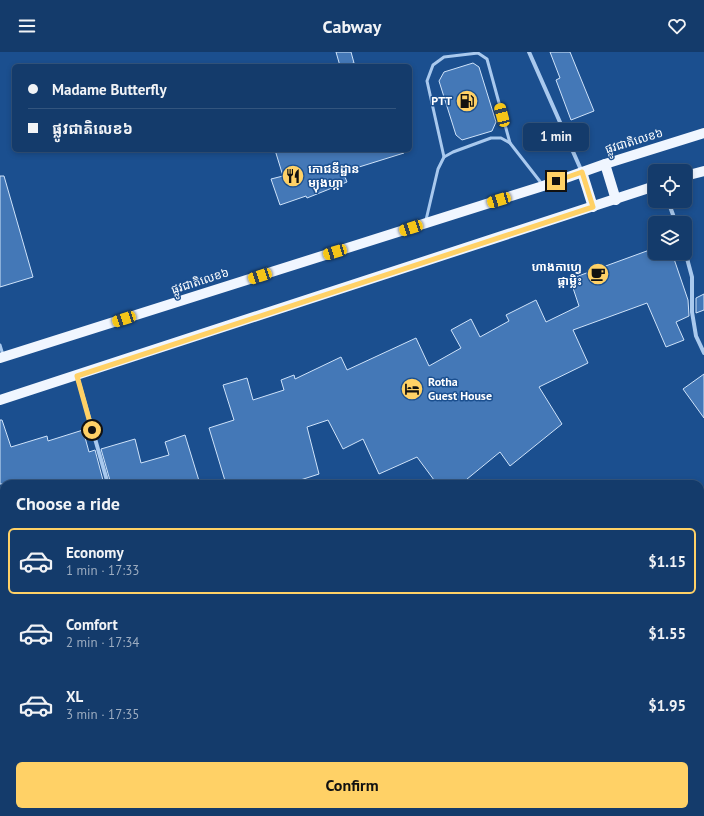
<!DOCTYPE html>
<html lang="en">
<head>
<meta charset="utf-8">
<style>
  body { margin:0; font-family:"PT Sans","Noto Sans Khmer",sans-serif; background:#1d4271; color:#f1f3f6; height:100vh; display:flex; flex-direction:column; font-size:15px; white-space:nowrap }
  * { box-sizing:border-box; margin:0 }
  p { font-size:13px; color:#9dadc1 }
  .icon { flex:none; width:22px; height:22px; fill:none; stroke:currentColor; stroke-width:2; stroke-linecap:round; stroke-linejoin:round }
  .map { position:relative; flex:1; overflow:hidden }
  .side { position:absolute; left:0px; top:428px; width:704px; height:336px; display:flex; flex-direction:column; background:#143b6b; border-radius:12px 12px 0 0; box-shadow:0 2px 6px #0003,0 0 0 1px #33557e }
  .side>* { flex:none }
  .hud { position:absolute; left:12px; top:12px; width:400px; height:88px; border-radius:6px; box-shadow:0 2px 6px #0003,0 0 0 1px #33557e; display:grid; align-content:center; height:88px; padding:0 16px; background:#143b6b }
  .tools { position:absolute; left:648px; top:112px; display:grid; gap:8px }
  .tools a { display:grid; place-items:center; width:44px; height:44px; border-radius:6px; background:#143b6b; box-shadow:0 2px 6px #0003,0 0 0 1px #33557e; font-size:20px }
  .end { position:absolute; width:18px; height:18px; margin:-9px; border:5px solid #ffd166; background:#111; box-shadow:0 0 0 2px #111 }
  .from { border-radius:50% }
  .bubble { position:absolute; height:28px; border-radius:6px; background:#143b6b; box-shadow:0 2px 6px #0003,0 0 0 1px #33557e; font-size:13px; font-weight:800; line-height:28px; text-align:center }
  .car { position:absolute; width:12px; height:24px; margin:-12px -6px; border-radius:5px; box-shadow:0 0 3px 1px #0007; background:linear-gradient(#f5c518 24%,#345 0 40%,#f5c518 0 76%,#345 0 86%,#f5c518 0) }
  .hud b { display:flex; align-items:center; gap:14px; height:38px; font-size:15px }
  .hud b+b { border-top:1px solid #33557e }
  .hud i { width:10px; height:10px; background:#f1f3f6 }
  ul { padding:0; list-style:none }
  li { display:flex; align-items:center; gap:12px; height:66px; margin:0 8px 6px; padding:0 8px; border:2px solid transparent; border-radius:6px }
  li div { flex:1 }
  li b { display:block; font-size:15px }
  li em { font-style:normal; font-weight:800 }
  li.on { border-color:#ffd166 }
  li>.icon { width:36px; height:36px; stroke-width:1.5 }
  h2 { padding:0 16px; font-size:18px; line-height:48px }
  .cta { display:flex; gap:8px; margin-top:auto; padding:8px 16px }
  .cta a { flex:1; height:46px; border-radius:6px; background:#ffd166; color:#111; font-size:16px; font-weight:800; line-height:46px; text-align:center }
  header { display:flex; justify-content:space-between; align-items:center; height:52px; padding:0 16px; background:#143b6b; font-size:18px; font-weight:800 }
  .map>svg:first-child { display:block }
  .building { fill:#4478b7; stroke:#cfe3fa }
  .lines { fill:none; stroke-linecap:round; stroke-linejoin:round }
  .lane { stroke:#a9c9ee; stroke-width:3 }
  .street { stroke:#a9c9ee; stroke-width:4 }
  .primary { stroke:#f0f6ff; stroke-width:10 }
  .route { stroke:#ffd166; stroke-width:5 }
  .labels { text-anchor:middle; stroke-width:3; stroke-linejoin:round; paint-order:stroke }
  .poi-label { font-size:12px; font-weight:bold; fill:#fff; stroke:#1b4f8f; text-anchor:end }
  .street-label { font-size:12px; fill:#fff; stroke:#1b4f8f }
</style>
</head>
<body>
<header><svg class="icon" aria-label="menu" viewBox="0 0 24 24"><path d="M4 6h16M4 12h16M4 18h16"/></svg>Cabway<svg class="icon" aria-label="heart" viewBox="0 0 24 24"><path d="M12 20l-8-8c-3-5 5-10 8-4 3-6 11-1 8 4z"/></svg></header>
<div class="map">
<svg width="704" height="764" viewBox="0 0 704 764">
  <rect width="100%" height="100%" fill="#1b4f8f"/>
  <g class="building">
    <polygon points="336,0 351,0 354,11 340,14"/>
    <polygon points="550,0 570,0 594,59 571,68 556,28 560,26"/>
    <polygon points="473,11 479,15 496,70 492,79 462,88 456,83 439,29 444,20"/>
    <polygon points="275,98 404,98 404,101 343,120 347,130 307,146 306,144 280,153 271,127 283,124"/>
    <polygon points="0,124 4,124 33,225 0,235"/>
    <polygon points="655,196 655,201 672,201 688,248 689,264 676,270 684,288 666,295 647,251 573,278 588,311 539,335 562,372 510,414 500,400 461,432 437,432 417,405 379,422 363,387 343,397 328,368 307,375 319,422 288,432 226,432 209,376 234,368 223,333 247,326 253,348 284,338 281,328 294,323 295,327 341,305 347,318 416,286 429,314 461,296 451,278 471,267 480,285 509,269 506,263 536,248 546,270 579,254 570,227"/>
    <polygon points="704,242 704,258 696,261 696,246"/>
    <polygon points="704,322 704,366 683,337"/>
    <polygon points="0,368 2,368 11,395 47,384 48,389 83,378 89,400 95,398 104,432 0,432"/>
    <polygon points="185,383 200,432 111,432 101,397 135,387 141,411 169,403 165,390"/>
  </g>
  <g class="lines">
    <g class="lane">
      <polyline points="444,105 427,29 433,13 444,5 478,1 487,7 510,91"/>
      <polyline points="426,168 438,117 444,105 453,100 491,86 501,86 510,91 542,132"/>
      <polyline points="0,293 3,303"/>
      <polyline points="0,556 4,555"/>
      <polyline points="0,722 4,721"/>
      <polyline points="83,760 85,764"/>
      <polyline points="175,760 176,764"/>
    </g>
    <g class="street">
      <polyline points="529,0 582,120"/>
      <polyline points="668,149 676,171"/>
      <polyline points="685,199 692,225 692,260 696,284 704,301"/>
      <polyline points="77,324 108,432"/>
      <polyline points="700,585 704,589"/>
      <polyline points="700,755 704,751"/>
      <polyline points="516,760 519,764"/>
      <polyline points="617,764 621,760"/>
      <polyline points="692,764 696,760"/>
    </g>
    <g class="primary">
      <polyline points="605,112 616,148"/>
      <polyline points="582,120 593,155"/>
      <polyline points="685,124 704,119"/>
      <polyline points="0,306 543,134 605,112 704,81"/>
      <polyline points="0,348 655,134"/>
    </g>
  </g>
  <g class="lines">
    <polyline class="route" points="92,378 77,324 593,155 582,120 556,129"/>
  </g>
  <defs>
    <g id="fuel-disc" transform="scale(1.15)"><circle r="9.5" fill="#ffd166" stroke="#1b4f8f"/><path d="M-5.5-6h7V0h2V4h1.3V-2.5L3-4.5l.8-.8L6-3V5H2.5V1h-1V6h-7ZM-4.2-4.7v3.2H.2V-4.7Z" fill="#111"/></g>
    <g id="restaurant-disc" transform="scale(1.15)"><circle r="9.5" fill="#ffd166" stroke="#1b4f8f"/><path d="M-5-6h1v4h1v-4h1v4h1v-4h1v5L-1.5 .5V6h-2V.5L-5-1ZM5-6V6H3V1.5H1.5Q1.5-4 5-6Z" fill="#111"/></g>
    <g id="cafe-disc" transform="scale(1.15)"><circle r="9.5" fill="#ffd166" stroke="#1b4f8f"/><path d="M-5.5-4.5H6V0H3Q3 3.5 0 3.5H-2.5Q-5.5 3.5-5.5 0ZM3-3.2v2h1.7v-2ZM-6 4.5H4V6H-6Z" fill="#111"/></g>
    <g id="hotel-disc" transform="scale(1.15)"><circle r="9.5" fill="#ffd166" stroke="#1b4f8f"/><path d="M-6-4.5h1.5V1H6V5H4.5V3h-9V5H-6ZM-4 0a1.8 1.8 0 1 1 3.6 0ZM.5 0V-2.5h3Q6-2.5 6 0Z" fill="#111"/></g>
  </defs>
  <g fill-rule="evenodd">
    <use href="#fuel-disc" x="467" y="49"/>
    <use href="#restaurant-disc" x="293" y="124"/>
    <use href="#cafe-disc" x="598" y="222"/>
    <use href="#hotel-disc" x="412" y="337"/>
  </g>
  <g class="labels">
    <g class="poi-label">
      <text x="452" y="53">PTT</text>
      <text x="308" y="121" text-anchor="start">ភោជនីដ្ឋាន<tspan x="308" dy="14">ម្យុងហ្កា</tspan></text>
      <text x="582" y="219">ហាងកាហ្វេ<tspan x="582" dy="14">ផ្កាម្លិះ</tspan></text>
      <text x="428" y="334" text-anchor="start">Rotha<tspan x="428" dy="14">Guest House</tspan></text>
    </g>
    <g class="street-label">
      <text transform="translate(634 89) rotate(-17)" y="4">ផ្លូវជាតិលេខ៦</text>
      <text transform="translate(200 229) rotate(-18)" y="4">ផ្លូវជាតិលេខ៦</text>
    </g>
  </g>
</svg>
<div class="tools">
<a><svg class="icon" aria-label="locate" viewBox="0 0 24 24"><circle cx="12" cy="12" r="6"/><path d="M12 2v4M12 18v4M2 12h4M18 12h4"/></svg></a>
<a><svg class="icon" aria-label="layers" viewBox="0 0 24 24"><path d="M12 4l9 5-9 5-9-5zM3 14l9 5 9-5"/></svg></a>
</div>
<i class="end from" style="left:92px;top:378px"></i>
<i class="end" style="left:556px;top:129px"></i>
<div class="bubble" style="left:523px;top:71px;width:66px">1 min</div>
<i class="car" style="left:502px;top:63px;rotate:345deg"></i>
<i class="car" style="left:499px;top:148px;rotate:253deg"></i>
<i class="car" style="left:411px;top:176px;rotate:252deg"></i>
<i class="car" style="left:335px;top:200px;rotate:253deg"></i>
<i class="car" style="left:260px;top:224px;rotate:252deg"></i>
<i class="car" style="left:124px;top:267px;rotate:252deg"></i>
<div class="hud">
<b><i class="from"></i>Madame Butterfly</b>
<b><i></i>ផ្លូវជាតិលេខ៦</b>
</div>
<section class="side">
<h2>Choose a ride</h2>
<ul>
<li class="on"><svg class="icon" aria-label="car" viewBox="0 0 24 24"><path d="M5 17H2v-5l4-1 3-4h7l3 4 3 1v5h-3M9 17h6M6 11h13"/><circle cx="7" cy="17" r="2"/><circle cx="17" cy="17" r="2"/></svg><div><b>Economy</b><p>1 min · 17:33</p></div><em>$1.15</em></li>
<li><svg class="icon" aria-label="car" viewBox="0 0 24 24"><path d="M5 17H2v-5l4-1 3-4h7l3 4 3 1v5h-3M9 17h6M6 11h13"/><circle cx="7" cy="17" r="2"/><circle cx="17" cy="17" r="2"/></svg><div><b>Comfort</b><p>2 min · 17:34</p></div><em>$1.55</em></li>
<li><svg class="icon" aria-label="car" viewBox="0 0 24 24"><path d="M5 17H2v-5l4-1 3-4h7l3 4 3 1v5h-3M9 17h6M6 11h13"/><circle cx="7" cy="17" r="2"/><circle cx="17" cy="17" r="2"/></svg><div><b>XL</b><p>3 min · 17:35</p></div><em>$1.95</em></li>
</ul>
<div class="cta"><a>Confirm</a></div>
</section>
</div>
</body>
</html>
